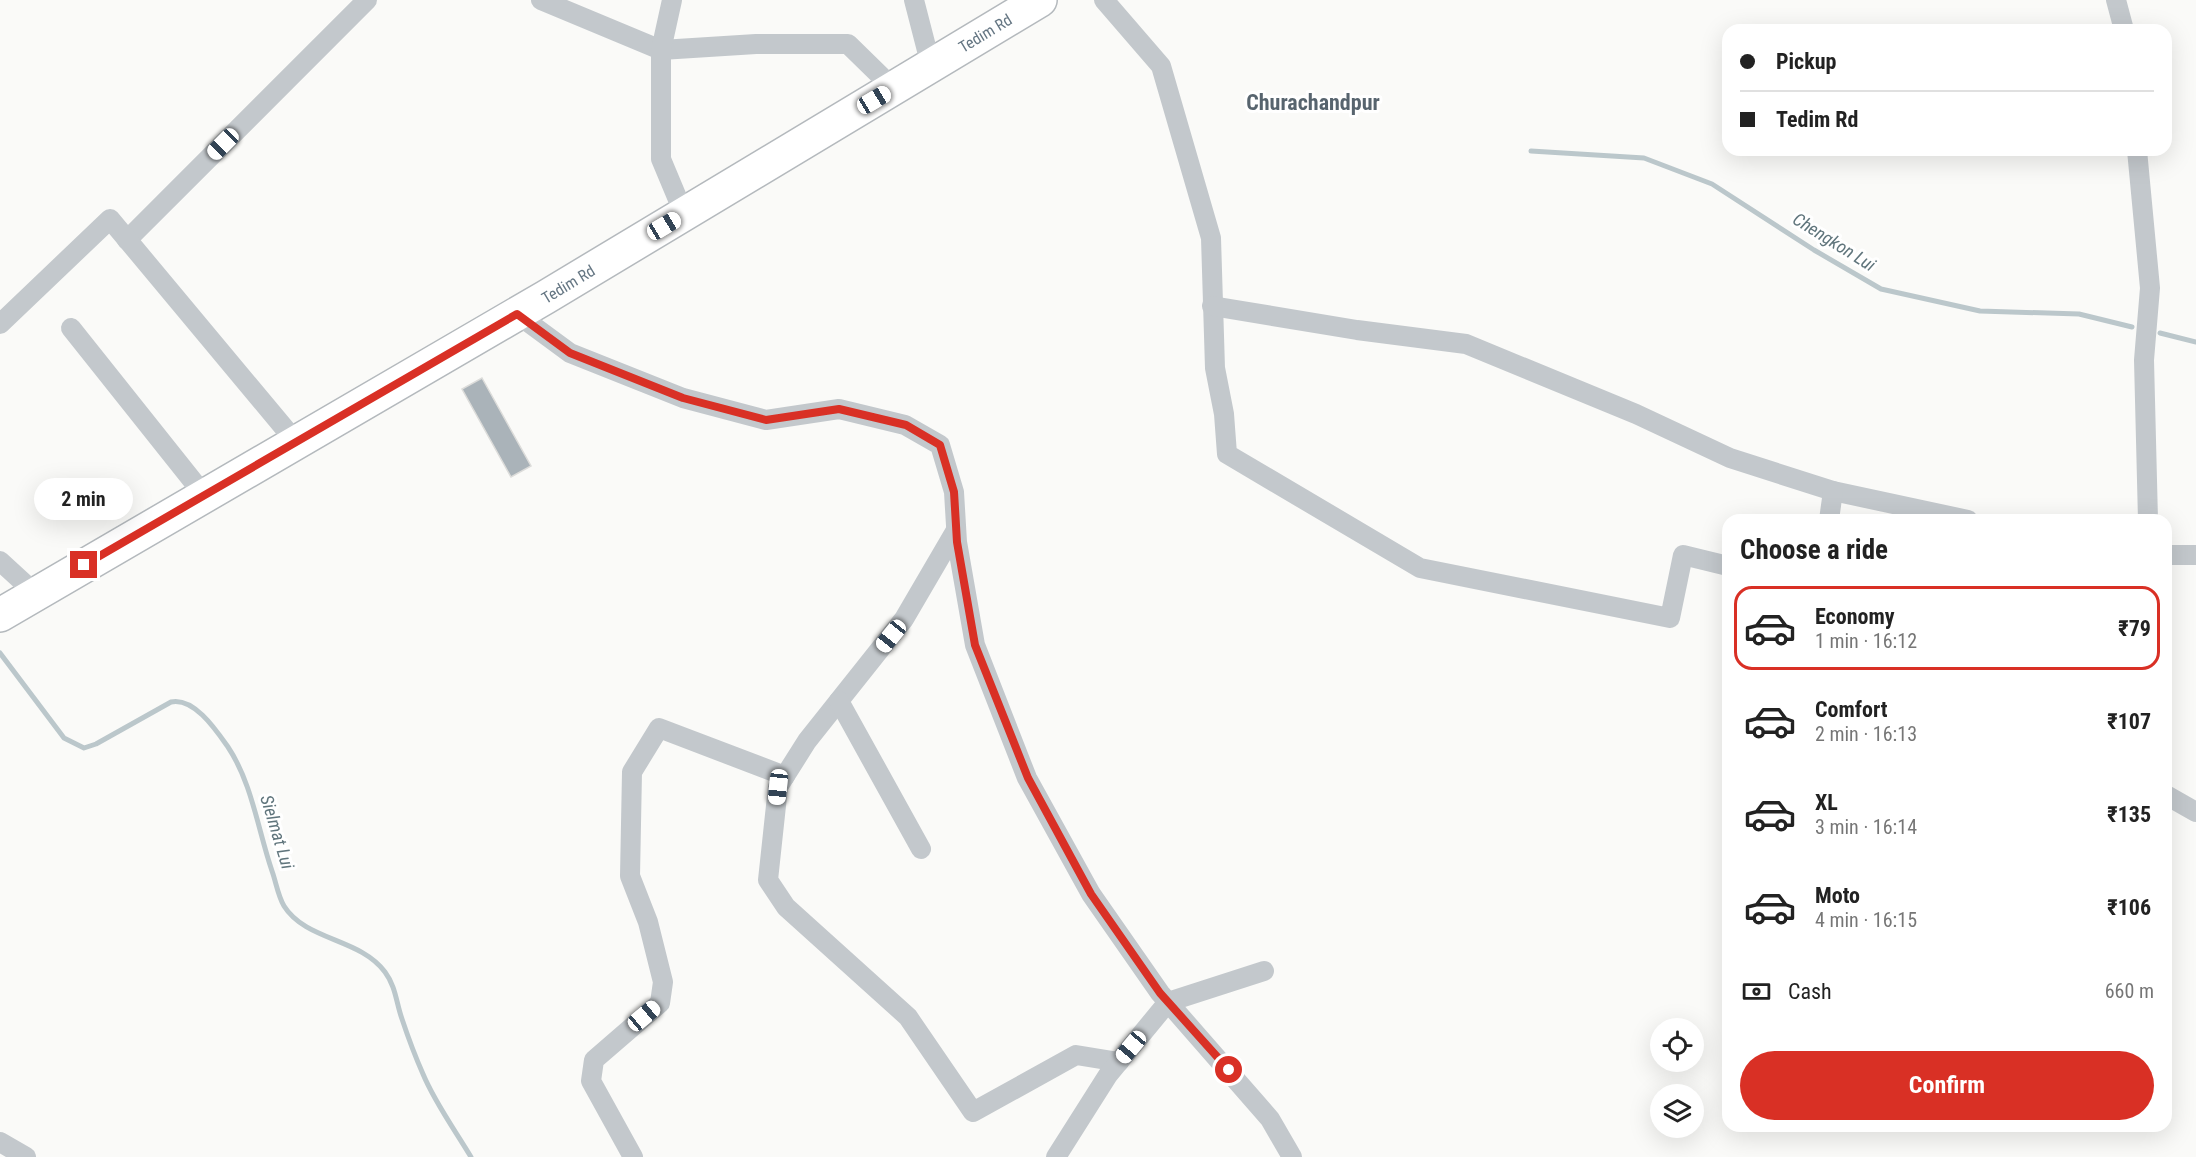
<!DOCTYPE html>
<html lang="en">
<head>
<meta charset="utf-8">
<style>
  body { margin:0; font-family:"Roboto Condensed",sans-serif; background:#f6f6f6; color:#222; height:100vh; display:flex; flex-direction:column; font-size:22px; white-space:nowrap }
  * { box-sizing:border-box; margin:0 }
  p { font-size:20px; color:#767676 }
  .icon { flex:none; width:33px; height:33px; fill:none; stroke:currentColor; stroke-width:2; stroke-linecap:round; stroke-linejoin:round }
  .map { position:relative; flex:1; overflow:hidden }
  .drawer { position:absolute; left:1722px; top:514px; width:450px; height:618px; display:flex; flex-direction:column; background:#fff; border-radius:18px; box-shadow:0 6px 24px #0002 }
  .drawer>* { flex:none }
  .hud { position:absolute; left:1722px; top:24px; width:450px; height:132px; border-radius:18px; box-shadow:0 6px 24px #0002; display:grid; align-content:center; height:132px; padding:0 18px; background:#fff }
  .buttons { position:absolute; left:1650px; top:1018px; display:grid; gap:12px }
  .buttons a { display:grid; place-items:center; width:54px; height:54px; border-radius:50%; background:#fff; box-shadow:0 6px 24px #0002; font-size:30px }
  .end { position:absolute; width:27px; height:27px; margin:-14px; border:8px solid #d93025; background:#fff; box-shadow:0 0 0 3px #fff }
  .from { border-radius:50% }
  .bubble { position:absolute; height:42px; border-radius:21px; background:#fff; box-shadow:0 6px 24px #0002; font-size:20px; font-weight:700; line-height:42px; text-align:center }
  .car { position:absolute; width:18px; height:36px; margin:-18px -9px; border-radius:8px; box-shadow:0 0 4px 2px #0007; background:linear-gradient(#fff 24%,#345 0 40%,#fff 0 76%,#345 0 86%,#fff 0) }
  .hud b { display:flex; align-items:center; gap:21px; height:57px; font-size:22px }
  .hud b+b { border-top:2px solid #e0e0e0 }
  .hud i { width:15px; height:15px; background:#222 }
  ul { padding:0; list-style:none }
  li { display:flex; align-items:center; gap:18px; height:84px; margin:0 12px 9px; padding:0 6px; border:3px solid transparent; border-radius:18px }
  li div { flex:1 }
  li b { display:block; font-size:22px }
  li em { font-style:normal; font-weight:700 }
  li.on { border-color:#d93025 }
  li>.icon { width:54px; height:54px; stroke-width:1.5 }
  h2 { padding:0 18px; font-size:27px; line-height:72px }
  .pay { display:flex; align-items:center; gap:15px; height:66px; padding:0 18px; font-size:22px }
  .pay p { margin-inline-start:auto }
  .button { display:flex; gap:12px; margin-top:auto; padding:12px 18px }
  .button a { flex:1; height:69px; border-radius:36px; background:#d93025; color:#fff; font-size:24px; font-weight:700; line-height:69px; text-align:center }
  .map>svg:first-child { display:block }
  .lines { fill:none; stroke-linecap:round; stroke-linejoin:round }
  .stream { stroke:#bbc7cb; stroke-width:5 }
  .building { fill:#aab3b9; stroke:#dcdcda; stroke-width:1.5 }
  .trunk-casing { stroke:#b4b9bd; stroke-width:36 }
  .minor { stroke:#c3c8cc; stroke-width:20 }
  .trunk { stroke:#fff; stroke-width:33 }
  .route { stroke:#d93025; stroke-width:8 }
  .labels { text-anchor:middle; stroke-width:6; stroke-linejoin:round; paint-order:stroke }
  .street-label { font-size:16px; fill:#657683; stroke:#fff }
  .water-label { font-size:18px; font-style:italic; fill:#60757c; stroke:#fff }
  .district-label { font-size:22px; font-weight:bold; fill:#57646e; stroke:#fff }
</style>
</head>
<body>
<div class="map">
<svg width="2196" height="1157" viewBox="0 0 2196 1157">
  <rect width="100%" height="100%" fill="#fafaf8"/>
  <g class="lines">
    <g class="stream">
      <polyline points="1531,151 1644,158 1712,184 1814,250 1881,289 1980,311 2079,314 2132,327"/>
      <polyline points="2160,333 2196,342"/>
      <path d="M 0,653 L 64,738 L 84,748 L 96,744 L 171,702 C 194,697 216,730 228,747 C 252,783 258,830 272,871 C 276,882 278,896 284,906 C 306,941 360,938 385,972 C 396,987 396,1002 402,1019 C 408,1037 415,1056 423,1074 C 435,1103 455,1130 471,1157"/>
    </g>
  </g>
  <polygon class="building" points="482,378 531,466 511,477 462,389"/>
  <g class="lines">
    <g class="trunk-casing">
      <polyline id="trunk" points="0,615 546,297 1040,0"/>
    </g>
    <g class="minor">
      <polyline points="541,0 661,50 756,44 848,44 893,88"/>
      <polyline points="672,0 661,50 661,159 684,214"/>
      <polyline points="914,0 931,66"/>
      <polyline points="1104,0 1161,66 1211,238 1215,368 1224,414 1227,454 1420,568 1670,618 1683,555 1728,566"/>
      <polyline points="2116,0 2124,30"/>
      <polyline points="2137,150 2150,288 2144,360 2148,520"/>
      <polyline points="127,240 367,0"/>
      <polyline points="1212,306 1357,330 1466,344 1636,414 1730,458 1833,491 1968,520"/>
      <polyline points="517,314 570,353 683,398 766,420 839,409 905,425 940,445 954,492 957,542 975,645 1027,778 1091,894 1160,993 1270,1119 1292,1157"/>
      <polyline points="0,324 110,219 296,442"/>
      <polyline points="71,328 204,495"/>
      <polyline points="1829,520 1833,491"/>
      <polyline points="956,530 904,619 807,741 778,787 768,880 786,907 908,1017 973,1112 1076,1055 1119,1062"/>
      <polyline points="2166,555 2196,555"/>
      <polyline points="0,561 36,594"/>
      <polyline points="839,701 921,849"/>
      <polyline points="2166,795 2196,812"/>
      <polyline points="0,1142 26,1157"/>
      <polyline points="633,1157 591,1081 594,1060 660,1003 663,982 648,922 630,876 632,772 659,728 785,776"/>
      <polyline points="1056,1157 1108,1075 1168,1002 1264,971"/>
    </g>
    <use href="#trunk" class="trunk"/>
  </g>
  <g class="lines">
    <polyline class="route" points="84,565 517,314 570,353 683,398 766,420 839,409 906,425 940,445 954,492 957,542 975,645 1028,778 1091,894 1160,993 1229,1070"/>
  </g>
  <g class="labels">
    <g class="street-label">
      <text transform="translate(985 33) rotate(-31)" y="6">Tedim Rd</text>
      <text transform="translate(568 284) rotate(-31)" y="6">Tedim Rd</text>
    </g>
    <g class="water-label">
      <text transform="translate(1834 242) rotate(32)" y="6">Chengkon Lui</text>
      <text transform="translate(277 832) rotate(73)" y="6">Sielmat Lui</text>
    </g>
    <g class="district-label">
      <text x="1313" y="110">Churachandpur</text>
    </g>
  </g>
</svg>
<div class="buttons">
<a><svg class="icon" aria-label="locate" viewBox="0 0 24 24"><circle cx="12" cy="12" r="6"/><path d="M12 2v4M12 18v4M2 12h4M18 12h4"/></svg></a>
<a><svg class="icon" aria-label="layers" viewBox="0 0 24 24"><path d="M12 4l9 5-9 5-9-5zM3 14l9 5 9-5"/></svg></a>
</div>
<i class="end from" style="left:1229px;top:1070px"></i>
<i class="end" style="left:84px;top:565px"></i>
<div class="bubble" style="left:34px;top:478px;width:99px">2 min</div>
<i class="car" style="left:874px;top:100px;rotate:59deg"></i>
<i class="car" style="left:223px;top:144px;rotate:225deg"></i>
<i class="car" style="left:664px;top:226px;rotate:59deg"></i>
<i class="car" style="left:891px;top:636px;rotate:219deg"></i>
<i class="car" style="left:778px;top:787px;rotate:186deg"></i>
<i class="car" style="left:644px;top:1016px;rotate:50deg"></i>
<i class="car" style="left:1131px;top:1047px;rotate:220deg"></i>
<div class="hud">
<b><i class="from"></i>Pickup</b>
<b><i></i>Tedim Rd</b>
</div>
<section class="drawer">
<h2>Choose a ride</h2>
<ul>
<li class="on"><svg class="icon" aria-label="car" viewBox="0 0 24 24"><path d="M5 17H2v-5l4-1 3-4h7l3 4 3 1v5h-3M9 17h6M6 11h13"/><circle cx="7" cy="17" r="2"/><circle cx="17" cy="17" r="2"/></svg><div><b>Economy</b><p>1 min · 16:12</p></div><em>₹79</em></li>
<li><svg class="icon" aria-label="car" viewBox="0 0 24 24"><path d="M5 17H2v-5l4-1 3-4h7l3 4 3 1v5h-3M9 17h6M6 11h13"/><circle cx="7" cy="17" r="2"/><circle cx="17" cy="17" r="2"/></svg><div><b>Comfort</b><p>2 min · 16:13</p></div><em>₹107</em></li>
<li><svg class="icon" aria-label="car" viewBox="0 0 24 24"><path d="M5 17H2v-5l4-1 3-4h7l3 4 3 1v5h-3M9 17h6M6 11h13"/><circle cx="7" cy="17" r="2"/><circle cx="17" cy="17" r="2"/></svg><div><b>XL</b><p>3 min · 16:14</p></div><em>₹135</em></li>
<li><svg class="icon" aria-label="car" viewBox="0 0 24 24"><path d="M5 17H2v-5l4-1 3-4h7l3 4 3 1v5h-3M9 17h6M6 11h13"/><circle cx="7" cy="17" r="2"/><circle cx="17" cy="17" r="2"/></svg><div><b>Moto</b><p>4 min · 16:15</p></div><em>₹106</em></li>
</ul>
<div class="pay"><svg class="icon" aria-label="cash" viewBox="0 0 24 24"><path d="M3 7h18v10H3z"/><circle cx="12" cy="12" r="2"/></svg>Cash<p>660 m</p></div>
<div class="button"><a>Confirm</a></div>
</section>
</div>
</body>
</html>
